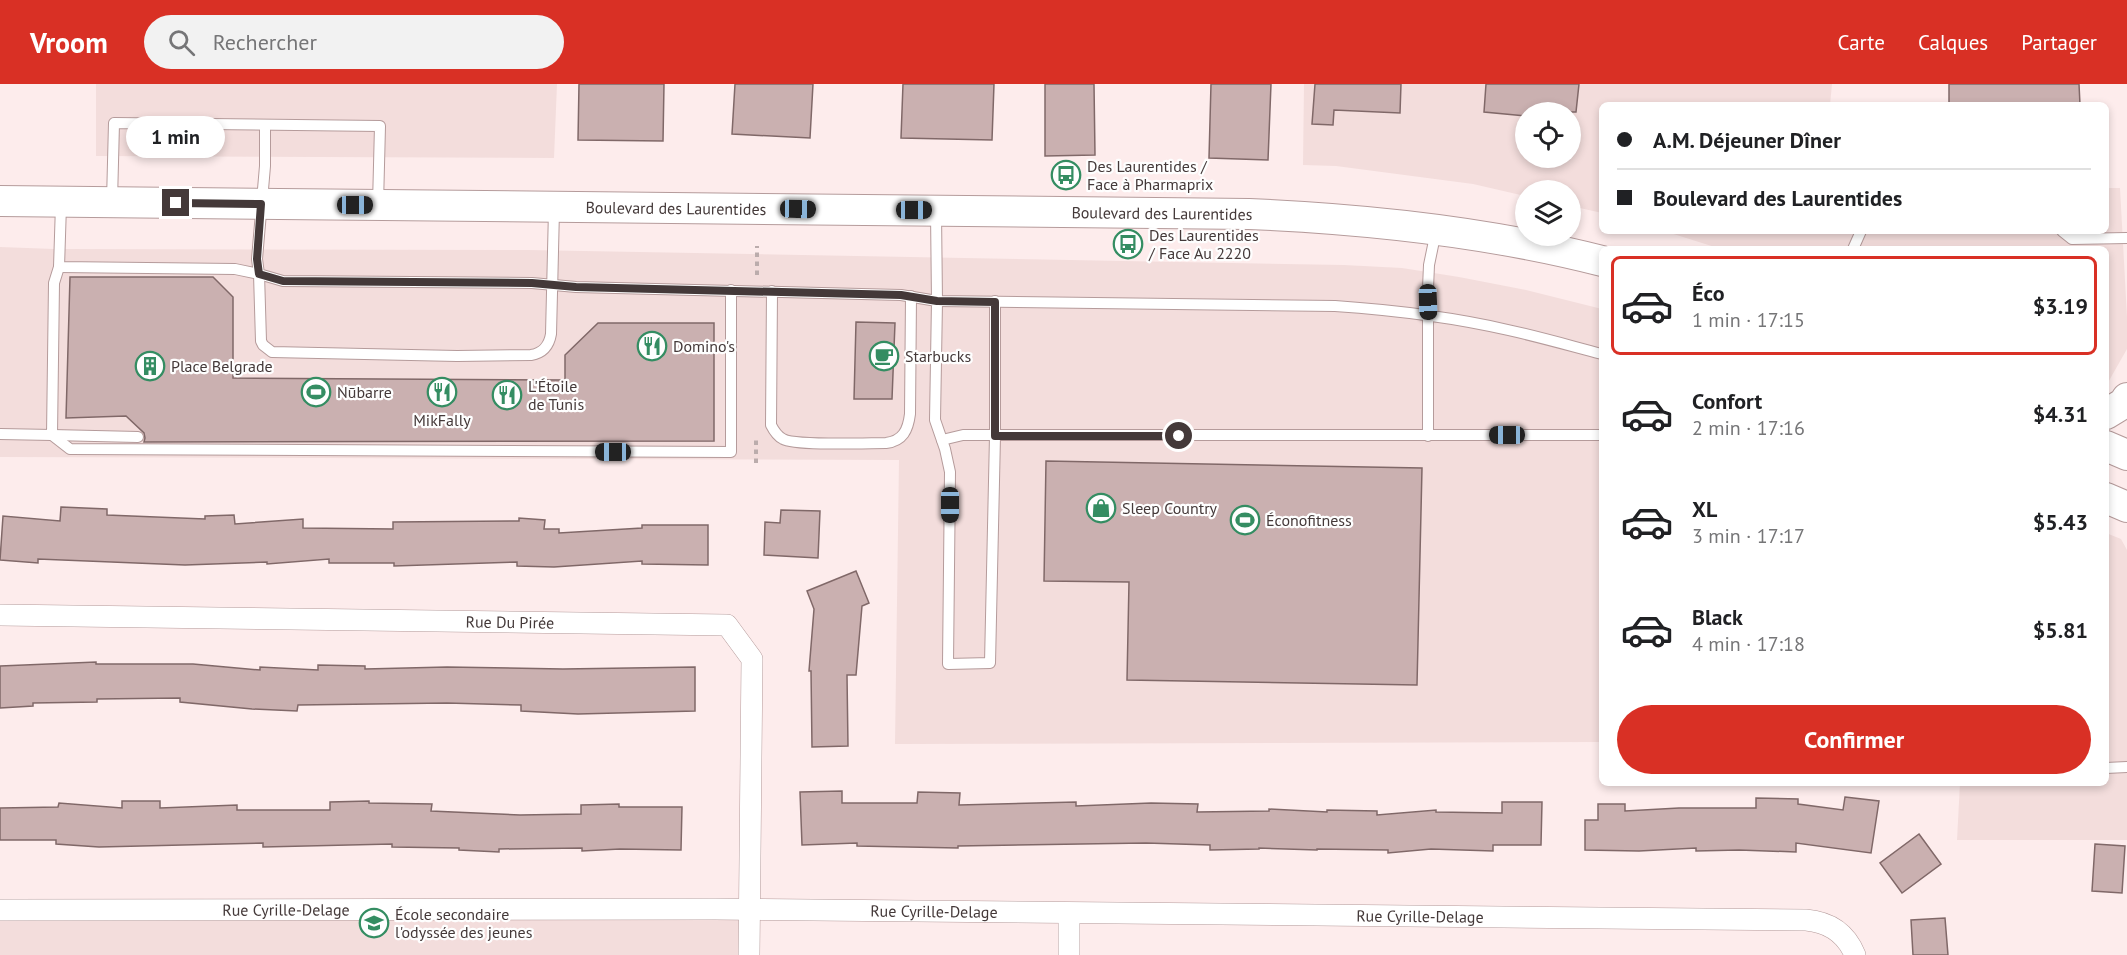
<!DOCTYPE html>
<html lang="fr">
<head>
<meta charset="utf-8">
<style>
  body { margin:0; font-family:"PT Sans",sans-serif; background:#f2f2f2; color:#202124; height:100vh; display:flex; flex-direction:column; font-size:22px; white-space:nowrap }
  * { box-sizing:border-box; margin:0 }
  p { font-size:20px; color:#757577 }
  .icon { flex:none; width:33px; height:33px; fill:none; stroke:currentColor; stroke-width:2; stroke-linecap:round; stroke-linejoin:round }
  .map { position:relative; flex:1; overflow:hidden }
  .sheet { position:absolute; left:1599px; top:162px; width:510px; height:540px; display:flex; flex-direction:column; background:#fff; border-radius:9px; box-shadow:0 3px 9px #0003 }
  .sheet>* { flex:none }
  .guide { position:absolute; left:1599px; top:18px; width:510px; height:132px; border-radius:9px; box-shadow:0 3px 9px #0003; display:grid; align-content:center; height:132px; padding:0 18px; background:#fff }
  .fabs { position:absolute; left:1515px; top:18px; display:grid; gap:12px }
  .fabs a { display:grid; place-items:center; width:66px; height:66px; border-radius:50%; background:#fff; box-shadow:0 3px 9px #0003; font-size:30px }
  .end { position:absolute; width:27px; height:27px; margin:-14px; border:8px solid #443939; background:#fff; box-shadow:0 0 0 3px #fff }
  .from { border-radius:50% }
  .bubble { position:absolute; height:42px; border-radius:21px; background:#fff; box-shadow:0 3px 9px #0003; font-size:20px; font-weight:700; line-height:42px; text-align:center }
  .car { position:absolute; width:18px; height:36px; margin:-18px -9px; border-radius:8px; box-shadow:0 0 4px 2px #0007; background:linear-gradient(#222 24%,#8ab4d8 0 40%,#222 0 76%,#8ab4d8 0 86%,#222 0) }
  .guide b { display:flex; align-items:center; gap:21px; height:57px; font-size:22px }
  .guide b+b { border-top:2px solid #e0e0e0 }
  .guide i { width:15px; height:15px; background:#202124 }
  ul { padding:10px 0 0; list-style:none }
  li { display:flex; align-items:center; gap:18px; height:99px; margin:0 12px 9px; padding:0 6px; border:3px solid transparent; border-radius:9px }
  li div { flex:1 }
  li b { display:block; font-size:22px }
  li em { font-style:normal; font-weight:700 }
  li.active { border-color:#d93025 }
  li>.icon { width:54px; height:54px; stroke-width:1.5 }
  .cta { display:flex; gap:12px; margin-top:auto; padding:12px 18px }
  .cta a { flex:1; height:69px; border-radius:36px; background:#d93025; color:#fff; font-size:24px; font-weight:700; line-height:69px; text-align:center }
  header { display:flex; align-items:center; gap:36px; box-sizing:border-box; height:84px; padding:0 30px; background:#d93025; color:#fff }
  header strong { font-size:28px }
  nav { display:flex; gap:33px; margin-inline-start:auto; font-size:21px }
  .search { width:420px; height:54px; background:#f2f2f2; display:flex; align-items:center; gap:15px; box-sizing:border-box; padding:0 21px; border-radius:33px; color:#757577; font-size:22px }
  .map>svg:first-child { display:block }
  .built { fill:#f3dddc; fill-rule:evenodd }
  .building { fill:#cab0b0; stroke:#806868; stroke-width:1.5 }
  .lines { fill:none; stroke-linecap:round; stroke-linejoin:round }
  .service-casing { stroke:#b59b9b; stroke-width:12 }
  .minor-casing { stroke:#b59b9b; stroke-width:22 }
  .secondary-casing { stroke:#b59b9b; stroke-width:32 }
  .path { stroke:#bbacac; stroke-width:4; stroke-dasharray:4.5 4.5; stroke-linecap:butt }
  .service { stroke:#fff; stroke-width:10 }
  .minor { stroke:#fff; stroke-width:21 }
  .secondary { stroke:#fff; stroke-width:30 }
  .route { stroke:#443939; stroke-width:8 }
  .labels { text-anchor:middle; stroke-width:4.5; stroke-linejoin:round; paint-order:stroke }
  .poi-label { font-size:16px; fill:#443939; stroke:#fefefe; text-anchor:start }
  .street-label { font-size:16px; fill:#443939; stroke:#fefefe }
</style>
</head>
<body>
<header>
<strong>Vroom</strong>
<div class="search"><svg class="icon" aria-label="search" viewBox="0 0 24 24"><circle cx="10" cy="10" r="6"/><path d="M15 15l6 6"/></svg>Rechercher</div>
<nav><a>Carte</a><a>Calques</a><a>Partager</a></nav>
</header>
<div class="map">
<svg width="2127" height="871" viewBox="0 0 2127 871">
  <rect width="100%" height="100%" fill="#fdecec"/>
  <g class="built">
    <polygon points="96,0 557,0 554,74 96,72"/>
    <path d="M 1304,0 L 1832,0 L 1830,21 L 1602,21 L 1602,129 L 1571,122 L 1570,106 L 1526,106 L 1525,112 L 1473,100 L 1336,82 L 1303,81 ZM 1526,28 L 1570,28 L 1570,74 L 1526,74 Z"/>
    <polygon points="2106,104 2120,104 2127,233 2127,265 2106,302 2106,165 1721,165 1664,147 2106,147"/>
    <polygon points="0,163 54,165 528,166 1344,181 1402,184 1459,193 1526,206 1602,225 1602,658 895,660 899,376 0,373"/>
    <polygon points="2106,449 2121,455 2127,466 2127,756 1957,756 1960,699 2106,699"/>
    <polygon points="749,825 749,871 0,871 0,826"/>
  </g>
  <g class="building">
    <polygon points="579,0 664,0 663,57 578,56"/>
    <polygon points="735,0 813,0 810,54 732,50"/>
    <polygon points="903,0 994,0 992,56 901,54"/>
    <polygon points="1045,0 1094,0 1095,71 1045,72"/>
    <polygon points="1211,0 1271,0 1268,76 1209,74"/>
    <polygon points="1315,0 1401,0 1400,29 1334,26 1333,41 1312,40"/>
    <polygon points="1486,0 1579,0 1576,28 1526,28 1526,32 1484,28"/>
    <polygon points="1949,0 2079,0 2080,21 1949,21"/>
    <polygon points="70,193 213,193 233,213 233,294 565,296 565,271 598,239 714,239 714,357 144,358 145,354 144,349 126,332 66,334"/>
    <polygon points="856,238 895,239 892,315 854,315"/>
    <polygon points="1046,377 1422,384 1417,601 1127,596 1129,498 1044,497"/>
    <polygon points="61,423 107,425 107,431 205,435 205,432 234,431 235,440 303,435 303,444 393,445 393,438 519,437 519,434 545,436 544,445 559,445 559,449 642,444 642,441 708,441 708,481 642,480 642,477 554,483 517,482 517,478 394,482 394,479 329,479 329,475 267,480 267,478 185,481 38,475 38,479 0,476 3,432 60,437"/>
    <polygon points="781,426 820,427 818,474 764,471 765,438 780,439"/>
    <polygon points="856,487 869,519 862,522 856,591 847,591 848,662 812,663 811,587 809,587 814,525 807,507"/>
    <polygon points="96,578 96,580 193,580 260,586 260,583 318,586 318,581 365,582 365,585 447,583 563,585 695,583 695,627 578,630 521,627 521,621 447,619 298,621 297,627 252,625 180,618 180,614 97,615 97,618 33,619 33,622 0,624 0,582"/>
    <polygon points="842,707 842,719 917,719 918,708 960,709 959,721 1076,718 1076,722 1151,719 1198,720 1197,728 1269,727 1269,725 1327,728 1327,726 1377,727 1377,731 1436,726 1436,728 1502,729 1502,718 1542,718 1541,761 1493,761 1493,767 1431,765 1388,769 1388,766 1317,765 1317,766 1259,764 1259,765 1210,766 1210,761 1146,759 958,762 958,764 857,762 857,759 802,761 800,708"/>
    <polygon points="1845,713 1879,717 1871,769 1796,759 1796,768 1739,766 1696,767 1696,764 1639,767 1585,766 1585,736 1598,736 1598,720 1625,720 1625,727 1679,724 1756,724 1756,714 1798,715 1798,720 1843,726"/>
    <polygon points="122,717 160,717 160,724 237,721 237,726 330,726 330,718 369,717 369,719 432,720 431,727 520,731 581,730 581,721 619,720 619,723 682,723 681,766 620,765 582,767 582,764 499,765 499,768 459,766 459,764 392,763 392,760 263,763 263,759 99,763 56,760 56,756 0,756 0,724 58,723 59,719 122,724"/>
    <polygon points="1919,750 1941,780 1902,809 1880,779"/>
    <polygon points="2095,760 2125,762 2122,809 2092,807"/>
    <polygon points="1945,834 1948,871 1913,871 1911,836"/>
  </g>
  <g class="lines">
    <g class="service-casing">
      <g id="service">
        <polyline points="265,41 265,82 257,175 259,190 283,197 532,199 576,203 901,211 937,217 935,336 945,365 950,388 948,580 990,579 995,352 995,217"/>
        <polyline points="112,117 114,39 380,42 378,120"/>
        <path d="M 61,121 L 59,183 L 235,185 L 259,190 L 261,257 L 263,261 L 272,268 L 457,272 L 531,271 C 543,269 549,262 551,250 L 554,126"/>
        <path d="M 936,128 L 937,217 L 1335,222 C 1393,226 1452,233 1508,246 C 1540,253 1571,262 1602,270"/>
        <polyline points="2062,147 2072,155 2127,154"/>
        <polyline points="1853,165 1861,147"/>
        <path d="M 772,207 L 771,341 C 774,347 777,352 783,355 C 795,362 868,359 886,359 C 903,357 908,346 910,330 L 911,212"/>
        <polyline points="0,350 52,351 54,199 59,183"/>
        <polyline points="52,351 70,365 731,368 731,206"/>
        <polyline points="52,351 138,353"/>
        <polyline points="1428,352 1428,204 1429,181 1436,147"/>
        <polyline points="942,356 963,351 1602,351"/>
        <polyline points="2106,684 2127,683"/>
      </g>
    </g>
    <g class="minor-casing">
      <g id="minor">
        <path id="s1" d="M 0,531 L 727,541 L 752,575 L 749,871"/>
        <path id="s2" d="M 0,826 L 715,825 L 1806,836 C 1829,838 1846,849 1855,871"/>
        <polyline points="1069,871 1069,829"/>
      </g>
    </g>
    <g class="secondary-casing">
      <g id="secondary">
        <path id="s3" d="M 0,117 L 1249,130 C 1366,135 1489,148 1602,177"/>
        <polyline points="2106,330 2124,319 2127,314"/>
        <polyline points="2106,362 2127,371"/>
        <polyline points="2106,414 2127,423"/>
      </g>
    </g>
    <g class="path">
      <polyline points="757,191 757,162"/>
      <polyline points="756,379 756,355"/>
    </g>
    <use href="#service" class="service"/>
    <use href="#minor" class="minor"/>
    <use href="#secondary" class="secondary"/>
  </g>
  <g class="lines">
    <polyline class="route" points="176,119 261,120 257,175 259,190 283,197 532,199 576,203 901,211 937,217 995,218 995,352 1179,352"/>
  </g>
  <defs>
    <g id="bus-ring" transform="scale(1.5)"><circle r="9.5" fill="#fefefe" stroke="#348d62" stroke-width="1.5"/><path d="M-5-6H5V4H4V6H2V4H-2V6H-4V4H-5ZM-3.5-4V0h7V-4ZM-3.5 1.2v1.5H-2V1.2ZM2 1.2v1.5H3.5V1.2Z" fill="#348d62"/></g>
    <g id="restaurant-ring" transform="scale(1.5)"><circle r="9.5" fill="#fefefe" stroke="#348d62" stroke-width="1.5"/><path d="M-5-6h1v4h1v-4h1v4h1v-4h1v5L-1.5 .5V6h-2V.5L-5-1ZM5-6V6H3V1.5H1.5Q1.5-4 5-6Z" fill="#348d62"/></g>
    <g id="cafe-ring" transform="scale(1.5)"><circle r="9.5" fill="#fefefe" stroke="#348d62" stroke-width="1.5"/><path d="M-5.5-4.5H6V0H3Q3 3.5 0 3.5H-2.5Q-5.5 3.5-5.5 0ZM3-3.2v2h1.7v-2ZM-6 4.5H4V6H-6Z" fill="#348d62"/></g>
    <g id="building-ring" transform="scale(1.5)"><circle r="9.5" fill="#fefefe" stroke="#348d62" stroke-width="1.5"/><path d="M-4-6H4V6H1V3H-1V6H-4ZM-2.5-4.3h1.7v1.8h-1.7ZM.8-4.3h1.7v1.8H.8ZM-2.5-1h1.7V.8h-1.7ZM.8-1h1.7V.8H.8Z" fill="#348d62"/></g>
    <g id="stadium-ring" transform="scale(1.5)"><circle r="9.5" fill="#fefefe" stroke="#348d62" stroke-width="1.5"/><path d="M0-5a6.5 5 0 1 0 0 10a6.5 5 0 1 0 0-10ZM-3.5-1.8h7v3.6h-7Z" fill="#348d62"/></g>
    <g id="shop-ring" transform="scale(1.5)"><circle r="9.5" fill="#fefefe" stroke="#348d62" stroke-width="1.5"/><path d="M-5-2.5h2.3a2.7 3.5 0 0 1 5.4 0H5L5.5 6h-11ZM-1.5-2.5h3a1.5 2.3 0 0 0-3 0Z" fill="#348d62"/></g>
    <g id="school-ring" transform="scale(1.5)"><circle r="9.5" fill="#fefefe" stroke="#348d62" stroke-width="1.5"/><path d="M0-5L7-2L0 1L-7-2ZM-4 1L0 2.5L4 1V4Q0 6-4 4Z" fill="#348d62"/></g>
  </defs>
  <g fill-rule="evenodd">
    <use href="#bus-ring" x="1066" y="91"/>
    <use href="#bus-ring" x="1128" y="160"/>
    <use href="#restaurant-ring" x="652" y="262"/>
    <use href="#cafe-ring" x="884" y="272"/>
    <use href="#building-ring" x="150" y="282"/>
    <use href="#stadium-ring" x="316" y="308"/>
    <use href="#restaurant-ring" x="442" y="308"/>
    <use href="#restaurant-ring" x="507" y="311"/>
    <use href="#shop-ring" x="1101" y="424"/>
    <use href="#stadium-ring" x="1245" y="436"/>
    <use href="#school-ring" x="374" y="839"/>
  </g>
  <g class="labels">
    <g class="poi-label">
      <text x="1087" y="88">Des Laurentides /<tspan x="1087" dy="18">Face à Pharmaprix</tspan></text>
      <text x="1149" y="157">Des Laurentides<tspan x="1149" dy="18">/ Face Au 2220</tspan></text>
      <text x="673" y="268">Domino's</text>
      <text x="905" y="278">Starbucks</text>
      <text x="171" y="288">Place Belgrade</text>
      <text x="528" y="308">L'Étoile<tspan x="528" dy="18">de Tunis</tspan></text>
      <text x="337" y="314">Nūbarre</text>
      <text x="442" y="342" text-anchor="middle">MikFally</text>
      <text x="1122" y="430">Sleep Country</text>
      <text x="1266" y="442">Éconofitness</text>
      <text x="395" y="836">École secondaire<tspan x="395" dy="18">l'odyssée des jeunes</tspan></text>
    </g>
    <g class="street-label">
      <text dy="6" stroke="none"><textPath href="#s3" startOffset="676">Boulevard des Laurentides</textPath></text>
      <text dy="6" stroke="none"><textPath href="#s3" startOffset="1162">Boulevard des Laurentides</textPath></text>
      <text dy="6" stroke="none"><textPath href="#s1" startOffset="510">Rue Du Pirée</textPath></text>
      <text dy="6" stroke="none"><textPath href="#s2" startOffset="286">Rue Cyrille-Delage</textPath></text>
      <text dy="6" stroke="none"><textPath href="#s2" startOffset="934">Rue Cyrille-Delage</textPath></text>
      <text dy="6" stroke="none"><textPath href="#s2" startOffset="1420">Rue Cyrille-Delage</textPath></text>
    </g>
  </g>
</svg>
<div class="fabs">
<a><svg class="icon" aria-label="locate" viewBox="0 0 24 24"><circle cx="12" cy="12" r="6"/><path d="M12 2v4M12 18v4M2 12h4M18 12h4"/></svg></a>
<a><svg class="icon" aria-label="layers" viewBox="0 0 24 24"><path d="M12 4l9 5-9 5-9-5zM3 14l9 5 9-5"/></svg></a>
</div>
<i class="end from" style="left:1179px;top:352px"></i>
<i class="end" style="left:176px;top:119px"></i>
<div class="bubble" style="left:126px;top:32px;width:99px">1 min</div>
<i class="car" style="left:355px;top:121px;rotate:90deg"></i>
<i class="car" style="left:798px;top:125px;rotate:91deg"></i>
<i class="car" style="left:914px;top:126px;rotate:90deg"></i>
<i class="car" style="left:1428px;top:218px;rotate:178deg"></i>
<i class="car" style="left:1507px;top:351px;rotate:270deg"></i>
<i class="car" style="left:613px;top:368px;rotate:270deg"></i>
<i class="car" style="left:950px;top:421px;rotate:180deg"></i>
<div class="guide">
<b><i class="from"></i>A.M. Déjeuner Dîner</b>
<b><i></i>Boulevard des Laurentides</b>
</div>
<section class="sheet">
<ul>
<li class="active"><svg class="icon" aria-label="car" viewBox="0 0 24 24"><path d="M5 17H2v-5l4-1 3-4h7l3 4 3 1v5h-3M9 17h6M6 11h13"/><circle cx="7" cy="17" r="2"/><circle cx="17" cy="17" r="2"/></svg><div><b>Éco</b><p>1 min · 17:15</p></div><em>$3.19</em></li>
<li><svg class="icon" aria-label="car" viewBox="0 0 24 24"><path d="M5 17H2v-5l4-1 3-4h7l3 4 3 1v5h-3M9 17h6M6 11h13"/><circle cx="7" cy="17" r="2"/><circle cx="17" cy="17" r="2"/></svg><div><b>Confort</b><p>2 min · 17:16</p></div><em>$4.31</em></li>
<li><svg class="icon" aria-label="car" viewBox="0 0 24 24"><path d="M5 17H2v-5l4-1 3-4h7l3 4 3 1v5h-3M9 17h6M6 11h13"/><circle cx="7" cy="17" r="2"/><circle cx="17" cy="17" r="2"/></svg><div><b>XL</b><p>3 min · 17:17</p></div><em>$5.43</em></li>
<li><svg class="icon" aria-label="car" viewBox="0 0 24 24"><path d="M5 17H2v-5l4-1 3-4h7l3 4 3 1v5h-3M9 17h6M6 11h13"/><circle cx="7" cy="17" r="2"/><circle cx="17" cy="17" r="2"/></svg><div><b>Black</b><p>4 min · 17:18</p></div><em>$5.81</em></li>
</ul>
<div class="cta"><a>Confirmer</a></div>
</section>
</div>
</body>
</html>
